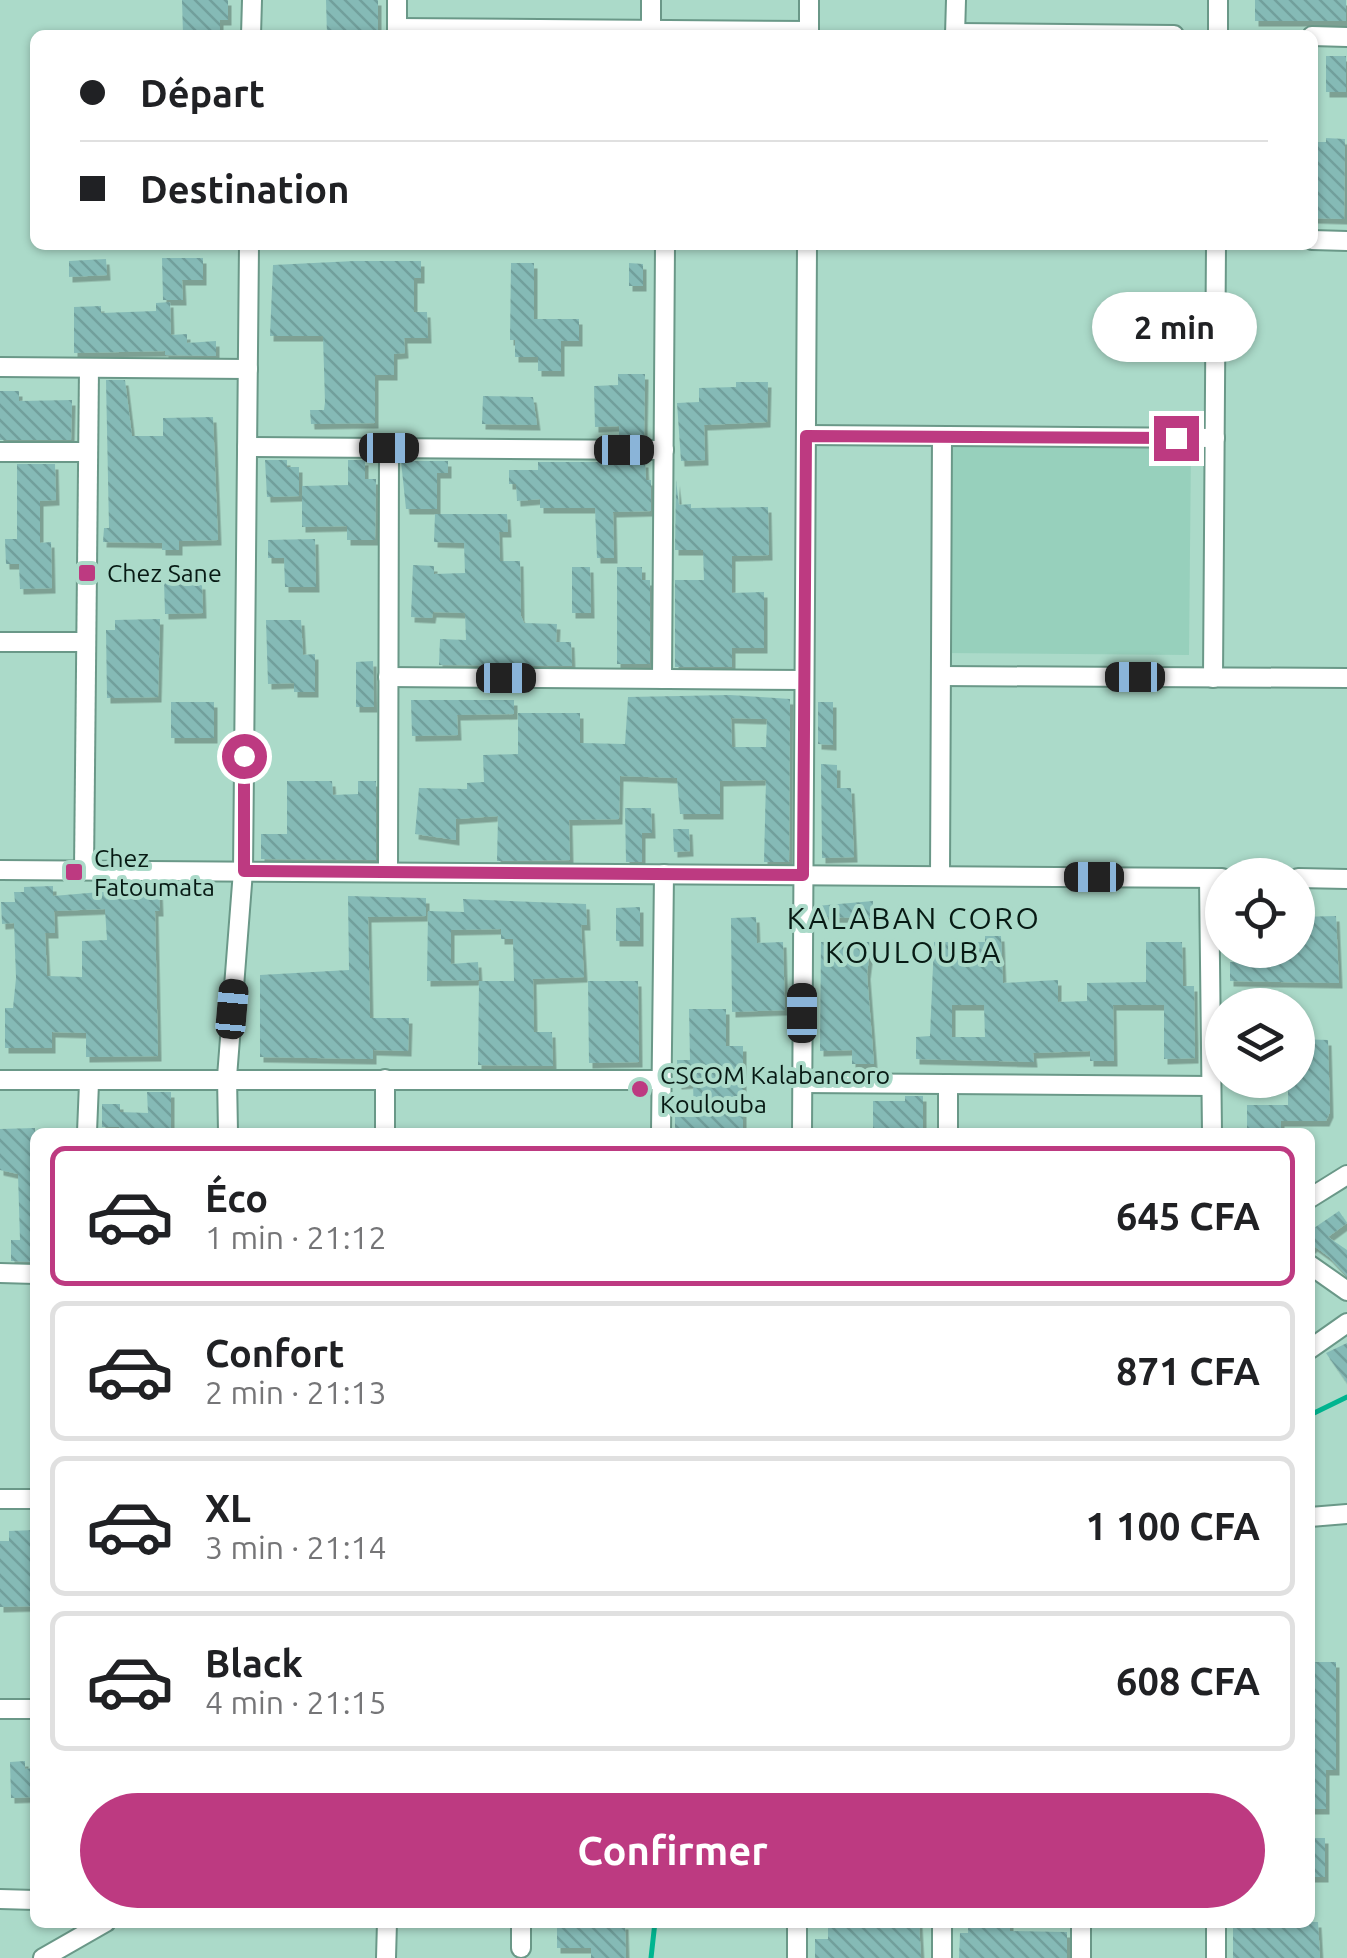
<!DOCTYPE html>
<html lang="fr">
<head>
<meta charset="utf-8">
<style>
  body { margin:0; font-family:Ubuntu,sans-serif; background:#f6f6f6; color:#202124; height:100vh; display:flex; flex-direction:column; font-size:38px; white-space:nowrap }
  * { box-sizing:border-box; margin:0 }
  p { font-size:32px; color:#757577 }
  .icon { flex:none; width:55px; height:55px; fill:none; stroke:currentColor; stroke-width:2; stroke-linecap:round; stroke-linejoin:round }
  .map { position:relative; flex:1; overflow:hidden }
  .details { position:absolute; left:30px; top:1128px; width:1285px; height:800px; display:flex; flex-direction:column; background:#fff; border-radius:15px; box-shadow:0 2px 8px #0004 }
  .details>* { flex:none }
  .banner { position:absolute; left:30px; top:30px; width:1288px; height:220px; border-radius:15px; box-shadow:0 2px 8px #0004; display:grid; align-content:center; height:220px; padding:0 50px; background:#fff }
  .tools { position:absolute; left:1205px; top:858px; display:grid; gap:20px }
  .tools a { display:grid; place-items:center; width:110px; height:110px; border-radius:50%; background:#fff; box-shadow:0 2px 8px #0004; font-size:50px }
  .end { position:absolute; width:45px; height:45px; margin:-22px; border:12px solid #bd3a81; background:#fff; box-shadow:0 0 0 5px #fff }
  .from { border-radius:50% }
  .bubble { position:absolute; height:70px; border-radius:35px; background:#fff; box-shadow:0 2px 8px #0004; font-size:32px; font-weight:700; line-height:70px; text-align:center }
  .car { position:absolute; width:30px; height:60px; margin:-30px -15px; border-radius:12px; box-shadow:0 0 8px 2px #0007; background:linear-gradient(#222 24%,#8ab4d8 0 40%,#222 0 76%,#8ab4d8 0 86%,#222 0) }
  .banner b { display:flex; align-items:center; gap:35px; height:95px; font-size:38px }
  .banner b+b { border-top:2px solid #e0e0e0 }
  .banner i { width:25px; height:25px; background:#202124 }
  ul { padding:18px 0 0; list-style:none }
  li { display:flex; align-items:center; gap:30px; height:140px; margin:0 20px 15px; padding:0 30px; border:5px solid #e0e0e0; border-radius:15px }
  li div { flex:1 }
  li b { display:block; font-size:38px }
  li em { font-style:normal; font-weight:700 }
  li.current { border-color:#bd3a81 }
  li>.icon { width:90px; height:90px; stroke-width:1.5 }
  .primary-button { display:flex; gap:20px; margin-top:auto; padding:20px 50px }
  .primary-button a { flex:1; height:115px; border-radius:60px; background:#bd3a81; color:#fff; font-size:40px; font-weight:700; line-height:115px; text-align:center }
  .map>svg:first-child { display:block }
  .built { fill:#97d0bc }
  .lines { fill:none; stroke-linecap:round; stroke-linejoin:round }
  .stream { stroke:#00b590; stroke-width:5 }
  .building { fill:url(#building-back-hatch); fill-rule:evenodd; filter:url(#shadow) }
  .minor-casing { stroke:#6a9888; stroke-width:22 }
  .minor { stroke:#fff; stroke-width:18 }
  .route { stroke:#bd3a81; stroke-width:12 }
  .poi-dot { fill:#bd3a81; stroke:#abdac9; stroke-width:4 }
  .labels { text-anchor:middle; stroke-width:8; stroke-linejoin:round; paint-order:stroke }
  .poi-label { font-size:25px; fill:#071a14; stroke:#abdac9; text-anchor:start }
  .quarter-label { font-size:30px; letter-spacing:2.5px; fill:#071a14; stroke:#abdac9 }
</style>
</head>
<body>
<div class="map">
<svg width="1347" height="1958" viewBox="0 0 1347 1958">
  <defs>
    <pattern id="building-back-hatch" width="6" height="6" patternUnits="userSpaceOnUse" patternTransform="scale(2.5)"><rect width="6" height="6" fill="#85bab6"/><path d="M-1 5l2 2M0 0l6 6M5-1l2 2" fill="none" stroke="#719f9c"/></pattern>
    <filter id="shadow"><feDropShadow dx="3.5" dy="5.5" stdDeviation="0" flood-color="#0004"/></filter>
  </defs>
  <rect width="100%" height="100%" fill="#abdac9"/>
  <polygon class="built" points="949,442 1191,445 1189,655 943,653"/>
  <g class="lines">
    <g class="stream">
      <polyline points="1310,1415 1347,1397"/>
      <polyline points="651,1958 655,1922"/>
    </g>
  </g>
  <g class="building">
    <polygon points="182,0 228,0 228,20 220,20 220,35 183,35"/>
    <polygon points="326,0 378,0 378,35 327,35"/>
    <rect x="1255" y="0" width="91" height="21"/>
    <rect x="1326" y="56" width="20" height="36"/>
    <polygon points="1326,138 1345,139 1344,219 1312,218 1312,142 1326,142"/>
    <polygon points="162,258 203,258 203,280 182,280 183,300 163,300"/>
    <polygon points="106,259 107,275 69,277 69,261"/>
    <polygon points="354,261 421,261 421,278 414,278 414,312 427,312 428,338 404,338 405,353 394,354 394,375 375,375 375,423 311,424 310,410 324,410 325,402 323,336 270,336 273,265"/>
    <polygon points="511,263 534,263 534,319 579,319 579,341 561,341 561,371 538,371 538,357 515,357 515,340 510,340"/>
    <polygon points="629,263 643,264 643,286 629,286"/>
    <polygon points="170,302 171,335 187,334 187,343 216,341 216,356 165,355 165,351 74,353 74,307 101,306 101,313 156,311 156,303"/>
    <polygon points="618,374 645,374 644,437 619,437 619,426 595,427 594,386 618,385"/>
    <polygon points="106,380 125,380 132,436 163,436 163,418 213,417 218,540 179,541 179,550 162,550 162,543 103,542 104,528 109,528"/>
    <polygon points="736,382 768,382 767,422 704,425 705,460 681,461 677,403 699,402 699,388 736,387"/>
    <polygon points="0,391 19,391 19,401 72,400 71,440 0,440"/>
    <polygon points="483,396 533,397 537,425 482,424"/>
    <polygon points="265,460 287,460 287,467 299,467 299,496 267,497"/>
    <polygon points="348,460 365,460 365,479 376,479 375,540 347,540 347,526 302,527 302,486 348,485"/>
    <polygon points="401,461 448,461 448,473 437,473 437,509 406,509"/>
    <polygon points="538,462 645,462 646,480 651,480 651,511 613,512 614,558 597,558 595,508 540,508 540,499 517,501 516,484 509,484 509,470 538,470"/>
    <polygon points="17,464 55,464 56,500 40,501 40,543 51,542 52,588 20,589 19,564 6,564 5,539 17,539"/>
    <polygon points="676,480 679,505 691,504 691,508 768,507 769,555 732,556 732,593 764,592 764,648 732,648 732,667 675,667 675,580 704,580 703,550 675,550"/>
    <polygon points="435,514 507,514 508,532 499,532 500,561 520,561 521,616 524,623 557,624 556,642 571,642 572,666 439,665 440,639 466,640 465,613 433,612 432,618 411,617 413,565 434,566 434,574 465,573 464,543 434,542"/>
    <polygon points="315,539 316,587 285,587 284,558 268,558 268,540"/>
    <polygon points="572,567 590,567 591,613 572,613"/>
    <polygon points="617,567 642,567 642,580 650,580 650,664 617,664"/>
    <polygon points="164,581 202,584 203,613 165,614"/>
    <polygon points="160,619 158,697 107,698 106,630 115,630 115,620"/>
    <polygon points="266,620 301,620 303,655 315,654 315,692 294,692 294,683 268,684"/>
    <polygon points="373,661 374,707 356,707 356,662"/>
    <path d="M 730,695 L 790,699 L 789,862 L 764,862 L 766,780 L 720,781 L 720,814 L 680,814 L 677,778 L 620,776 L 619,819 L 569,820 L 570,860 L 497,861 L 498,816 L 456,819 L 456,840 L 415,834 L 419,788 L 467,789 L 467,783 L 484,782 L 483,755 L 518,754 L 518,713 L 580,713 L 580,743 L 625,744 L 628,697 ZM 731,718 L 767,719 L 766,747 L 732,747 Z"/>
    <polygon points="411,700 514,700 514,714 457,715 458,735 412,736"/>
    <rect x="171" y="702" width="43" height="36"/>
    <polygon points="818,702 833,702 833,745 818,744"/>
    <polygon points="821,764 837,765 837,788 851,788 854,857 822,858"/>
    <polygon points="287,781 332,781 333,795 358,794 358,781 376,781 376,860 261,859 261,834 287,834"/>
    <polygon points="625,808 651,808 652,833 642,833 642,862 626,862"/>
    <polygon points="673,829 689,829 690,851 674,852"/>
    <path d="M 53,886 L 53,896 L 159,887 L 160,911 L 155,911 L 158,1056 L 86,1057 L 86,1033 L 52,1032 L 52,1048 L 5,1048 L 5,1008 L 13,1008 L 16,978 L 14,923 L 2,924 L 1,902 L 15,902 L 14,892 L 24,892 L 24,887 ZM 105,909 L 107,940 L 82,941 L 82,977 L 47,976 L 45,933 L 55,933 L 54,911 Z"/>
    <polygon points="348,896 426,898 426,916 368,917 370,1018 409,1018 408,1051 373,1050 373,1059 260,1057 260,975 349,970"/>
    <polygon points="463,899 586,904 587,925 581,925 584,977 533,979 534,1032 552,1032 553,1066 478,1065 479,981 514,981 513,939 501,939 501,929 451,930 451,964 478,962 479,980 427,981 428,911 464,912"/>
    <polygon points="873,901 872,918 816,917 816,906"/>
    <polygon points="640,907 640,941 616,941 616,908"/>
    <polygon points="1336,916 1339,983 1230,981 1230,962 1272,963 1273,951 1298,950 1298,917"/>
    <polygon points="756,917 757,943 783,942 785,1010 732,1012 731,918"/>
    <path d="M 985,936 L 1001,936 L 1003,983 L 1058,980 L 1058,1002 L 1087,1001 L 1087,983 L 1146,982 L 1146,942 L 1182,942 L 1183,986 L 1194,986 L 1195,1058 L 1164,1059 L 1164,1005 L 1113,1005 L 1114,1061 L 1090,1061 L 1090,1051 L 1033,1053 L 1034,1062 L 916,1059 L 916,1037 L 930,1036 L 934,942 L 985,942 ZM 952,1005 L 984,1005 L 985,1037 L 952,1037 Z"/>
    <polygon points="821,942 871,942 867,974 874,1064 852,1064 852,1050 820,1051"/>
    <polygon points="588,981 638,981 639,1062 589,1063"/>
    <polygon points="689,1009 726,1009 726,1046 743,1046 743,1132 675,1132 675,1117 694,1117 693,1083 678,1084 677,1060 690,1060"/>
    <polygon points="1298,1039 1328,1040 1330,1112 1326,1121 1281,1121 1281,1132 1247,1132 1247,1105 1288,1105 1288,1080 1298,1080"/>
    <polygon points="147,1092 171,1092 171,1132 119,1132 119,1127 102,1127 102,1104 120,1104 120,1112 148,1113"/>
    <polygon points="905,1096 923,1096 923,1132 873,1132 873,1101 905,1101"/>
    <polygon points="35,1128 35,1262 11,1261 11,1240 20,1240 18,1174 0,1170 0,1129"/>
    <polygon points="1339,1211 1347,1223 1328,1237 1347,1250 1347,1276 1329,1257 1314,1246 1310,1250 1310,1225 1314,1228"/>
    <polygon points="1347,1343 1347,1383 1326,1353"/>
    <polygon points="35,1530 35,1606 0,1607 0,1541 9,1541 9,1531"/>
    <polygon points="1310,1662 1336,1662 1336,1770 1326,1770 1326,1809 1310,1809"/>
    <polygon points="25,1761 25,1769 35,1768 35,1797 11,1798 10,1762"/>
    <rect x="1310" y="1838" width="15" height="39"/>
    <polygon points="557,1922 625,1924 626,1958 591,1958 591,1948 557,1948"/>
    <polygon points="828,1922 919,1922 921,1958 815,1958 815,1939 828,1939"/>
    <polygon points="968,1922 1010,1922 1010,1931 1067,1932 1067,1958 959,1958 960,1933 968,1933"/>
    <polygon points="1233,1922 1318,1922 1320,1958 1233,1958"/>
  </g>
  <g class="lines">
    <g class="minor-casing">
      <g id="minor">
        <polyline points="397,28 809,31"/>
        <polyline points="651,29 651,0"/>
        <polyline points="955,33 1174,35"/>
        <polyline points="251,35 252,0"/>
        <polyline points="397,35 397,0"/>
        <polyline points="809,35 809,0"/>
        <polyline points="955,35 956,0"/>
        <polyline points="1218,35 1218,0"/>
        <polyline points="1312,36 1347,37"/>
        <polyline points="1312,240 1347,241"/>
        <polyline points="0,367 248,369"/>
        <polyline points="806,435 1215,438"/>
        <polyline points="247,447 664,450"/>
        <polyline points="0,452 88,452"/>
        <polyline points="0,642 86,642"/>
        <polyline points="941,676 1347,678"/>
        <polyline points="388,677 804,680"/>
        <polyline points="1213,678 1216,245"/>
        <polyline points="662,679 665,245"/>
        <polyline points="0,870 1222,878"/>
        <polyline points="84,870 89,368"/>
        <polyline points="388,872 389,448"/>
        <polyline points="940,876 942,436"/>
        <polyline points="1209,878 1212,1132"/>
        <polyline points="1298,878 1347,879"/>
        <polyline points="385,1079 385,1132"/>
        <polyline points="0,1080 662,1080"/>
        <polyline points="802,1083 1210,1086"/>
        <polyline points="87,1132 89,1083"/>
        <polyline points="228,1132 227,1077 243,871 249,245"/>
        <polyline points="661,1132 664,874"/>
        <polyline points="802,1132 807,245"/>
        <polyline points="948,1132 948,1084"/>
        <polyline points="1310,1198 1347,1175"/>
        <polyline points="1310,1265 1347,1291"/>
        <polyline points="0,1273 35,1274"/>
        <polyline points="1310,1349 1347,1323"/>
        <polyline points="0,1499 35,1499"/>
        <polyline points="1310,1517 1347,1514"/>
        <polyline points="0,1709 35,1709"/>
        <polyline points="0,1899 35,1900"/>
        <polyline points="521,1922 521,1948"/>
        <polyline points="1081,1922 1081,1958"/>
        <polyline points="43,1958 106,1922"/>
        <polyline points="386,1958 387,1922"/>
        <polyline points="797,1958 797,1922"/>
        <polyline points="942,1958 942,1922"/>
        <polyline points="1216,1958 1216,1922"/>
      </g>
    </g>
    <use href="#minor" class="minor"/>
  </g>
  <g class="lines">
    <polyline class="route" points="244,756 244,871 803,875 806,436 1176,438"/>
  </g>
  <g class="poi-dot">
    <rect x="77" y="563" width="20" height="20" rx="5"/>
    <rect x="64" y="862" width="20" height="20" rx="5"/>
    <circle cx="640" cy="1089" r="10"/>
  </g>
  <g class="labels">
    <g class="poi-label">
      <text x="107" y="582">Chez Sane</text>
      <text x="94" y="867">Chez<tspan x="94" dy="29">Fatoumata</tspan></text>
      <text x="660" y="1084">CSCOM Kalabancoro<tspan x="660" dy="29">Koulouba</tspan></text>
    </g>
    <g class="quarter-label">
      <text x="914" y="929">KALABAN CORO<tspan x="914" dy="34">KOULOUBA</tspan></text>
    </g>
  </g>
</svg>
<div class="tools">
<a><svg class="icon" aria-label="locate" viewBox="0 0 24 24"><circle cx="12" cy="12" r="6"/><path d="M12 2v4M12 18v4M2 12h4M18 12h4"/></svg></a>
<a><svg class="icon" aria-label="layers" viewBox="0 0 24 24"><path d="M12 4l9 5-9 5-9-5zM3 14l9 5 9-5"/></svg></a>
</div>
<i class="end from" style="left:244px;top:756px"></i>
<i class="end" style="left:1176px;top:438px"></i>
<div class="bubble" style="left:1092px;top:292px;width:165px">2 min</div>
<i class="car" style="left:389px;top:448px;rotate:90deg"></i>
<i class="car" style="left:624px;top:450px;rotate:90deg"></i>
<i class="car" style="left:1135px;top:677px;rotate:270deg"></i>
<i class="car" style="left:506px;top:678px;rotate:90deg"></i>
<i class="car" style="left:1094px;top:877px;rotate:270deg"></i>
<i class="car" style="left:232px;top:1009px;rotate:5deg"></i>
<i class="car" style="left:802px;top:1013px;rotate:0deg"></i>
<div class="banner">
<b><i class="from"></i>Départ</b>
<b><i></i>Destination</b>
</div>
<section class="details">
<ul>
<li class="current"><svg class="icon" aria-label="car" viewBox="0 0 24 24"><path d="M5 17H2v-5l4-1 3-4h7l3 4 3 1v5h-3M9 17h6M6 11h13"/><circle cx="7" cy="17" r="2"/><circle cx="17" cy="17" r="2"/></svg><div><b>Éco</b><p>1 min · 21:12</p></div><em>645 CFA</em></li>
<li><svg class="icon" aria-label="car" viewBox="0 0 24 24"><path d="M5 17H2v-5l4-1 3-4h7l3 4 3 1v5h-3M9 17h6M6 11h13"/><circle cx="7" cy="17" r="2"/><circle cx="17" cy="17" r="2"/></svg><div><b>Confort</b><p>2 min · 21:13</p></div><em>871 CFA</em></li>
<li><svg class="icon" aria-label="car" viewBox="0 0 24 24"><path d="M5 17H2v-5l4-1 3-4h7l3 4 3 1v5h-3M9 17h6M6 11h13"/><circle cx="7" cy="17" r="2"/><circle cx="17" cy="17" r="2"/></svg><div><b>XL</b><p>3 min · 21:14</p></div><em>1 100 CFA</em></li>
<li><svg class="icon" aria-label="car" viewBox="0 0 24 24"><path d="M5 17H2v-5l4-1 3-4h7l3 4 3 1v5h-3M9 17h6M6 11h13"/><circle cx="7" cy="17" r="2"/><circle cx="17" cy="17" r="2"/></svg><div><b>Black</b><p>4 min · 21:15</p></div><em>608 CFA</em></li>
</ul>
<div class="primary-button"><a>Confirmer</a></div>
</section>
</div>
</body>
</html>
